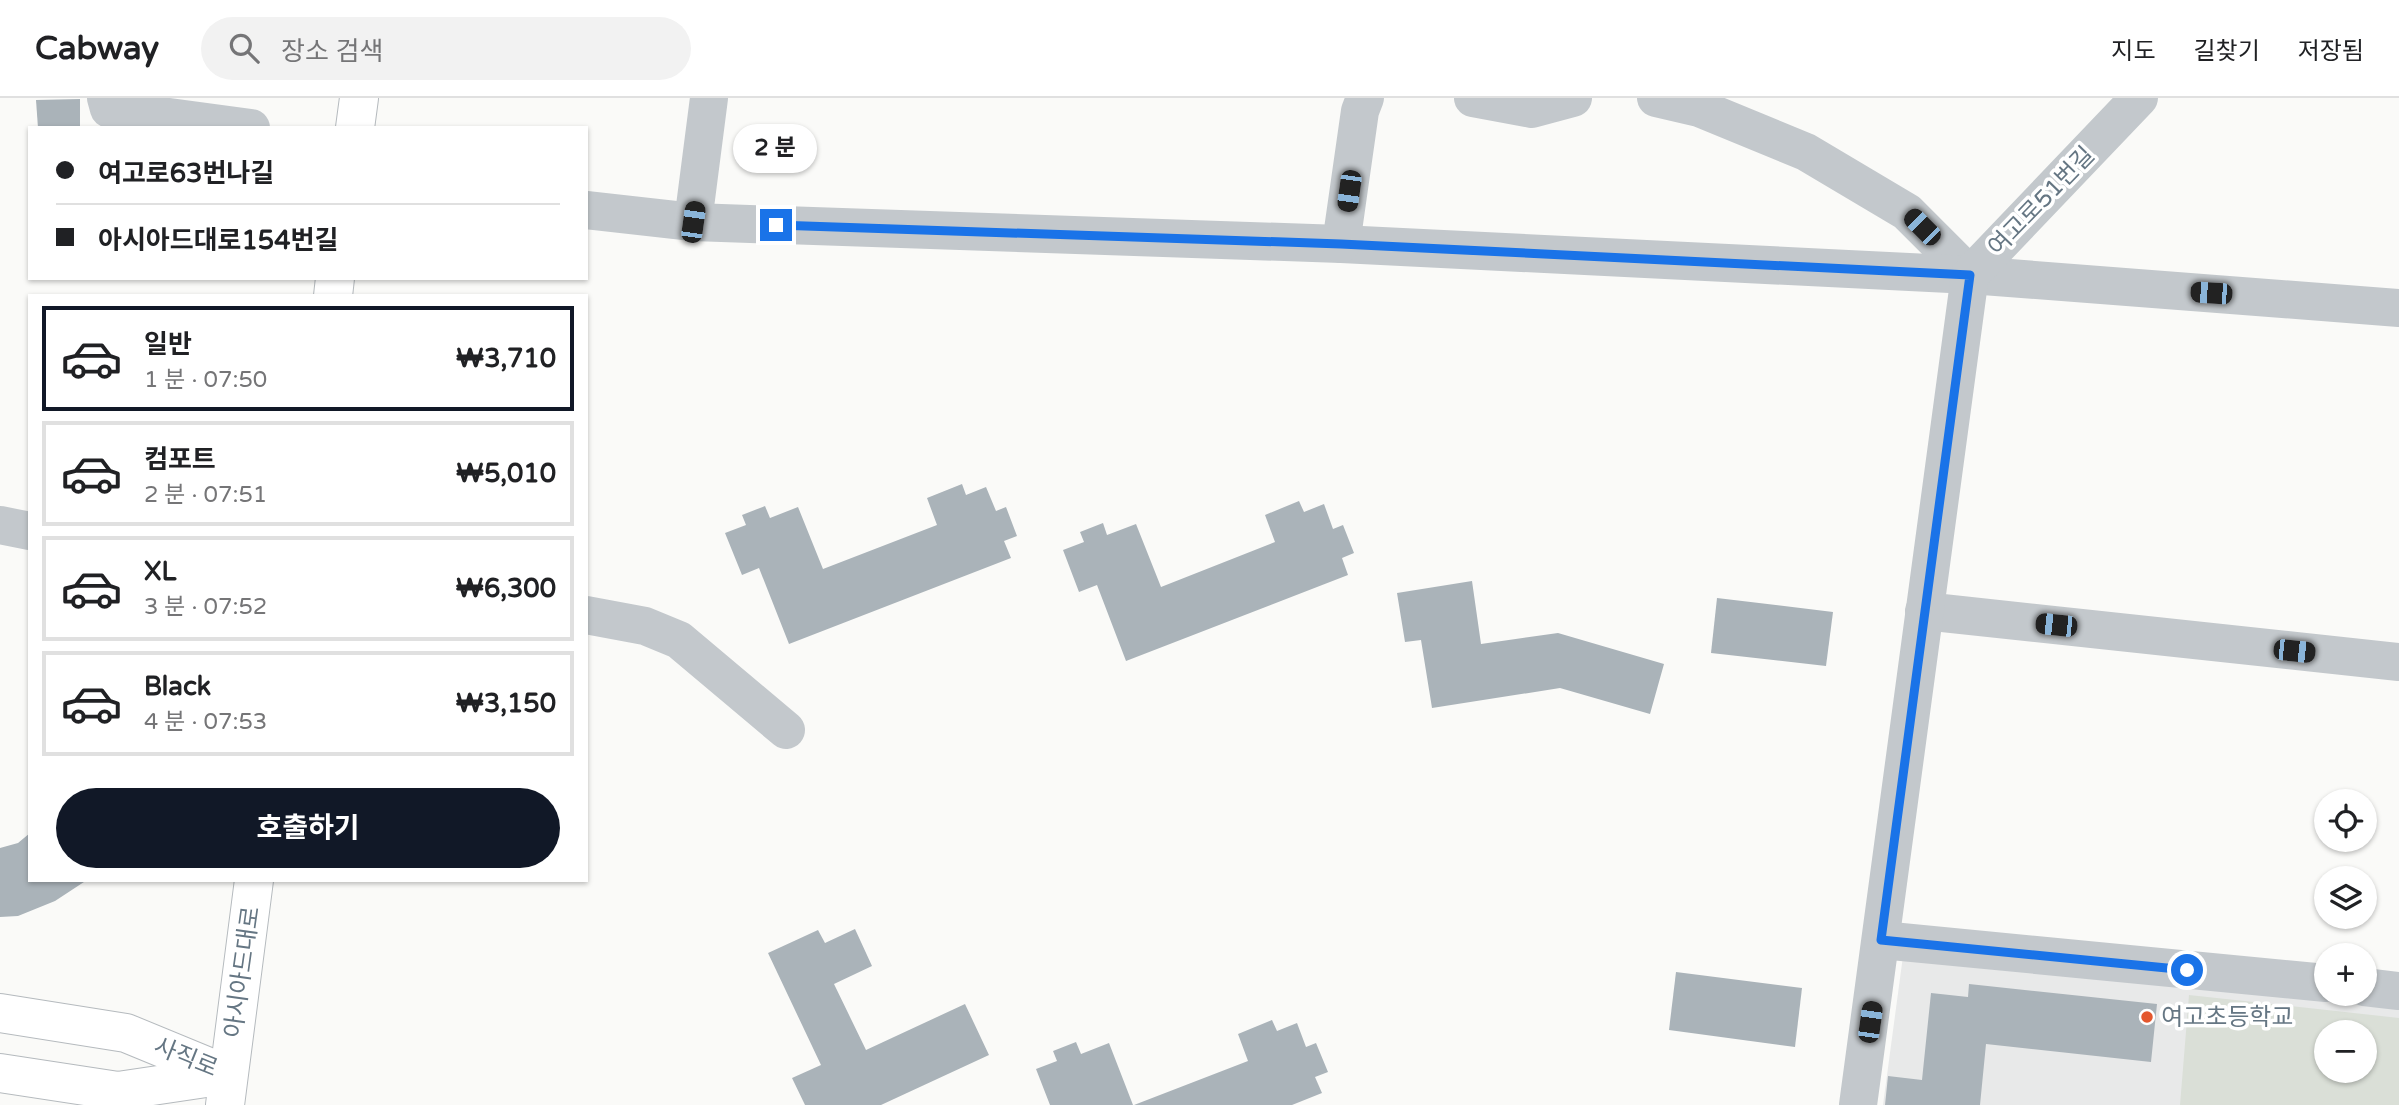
<!DOCTYPE html>
<html lang="ko">
<head>
<meta charset="utf-8">
<style>
  body { margin:0; font-family:"Varela Round","Noto Sans KR",sans-serif; background:#f2f2f2; color:#202124; height:100vh; display:flex; flex-direction:column; font-size:26px; white-space:nowrap }
  * { box-sizing:border-box; margin:0 }
  p { font-size:23px; color:#757577 }
  .icon { flex:none; width:38px; height:38px; fill:none; stroke:currentColor; stroke-width:2; stroke-linecap:round; stroke-linejoin:round }
  .map { position:relative; flex:1; overflow:hidden }
  .details { position:absolute; left:28px; top:196px; width:560px; height:588px; display:flex; flex-direction:column; background:#fff; border-radius:0px; box-shadow:0 2px 5px #0004 }
  .details>* { flex:none }
  .banner { position:absolute; left:28px; top:28px; width:560px; height:154px; border-radius:0px; box-shadow:0 2px 5px #0004; display:grid; align-content:center; height:154px; padding:0 28px; background:#fff }
  .buttons { position:absolute; left:2314px; top:691px; display:grid; gap:14px }
  .buttons a { display:grid; place-items:center; width:63px; height:63px; border-radius:50%; background:#fff; box-shadow:0 2px 5px #0004; font-size:35px }
  .end { position:absolute; width:32px; height:32px; margin:-16px; border:9px solid #1a73e8; background:#fff; box-shadow:0 0 0 4px #fff }
  .from { border-radius:50% }
  .bubble { position:absolute; height:49px; border-radius:24px; background:#fff; box-shadow:0 2px 5px #0004; font-size:23px; font-weight:700; line-height:49px; text-align:center }
  .car { position:absolute; width:21px; height:42px; margin:-21px -10px; border-radius:9px; box-shadow:0 0 5px 2px #0007; background:linear-gradient(#222 24%,#8ab4d8 0 40%,#222 0 76%,#8ab4d8 0 86%,#222 0) }
  .banner b { display:flex; align-items:center; gap:24px; height:66px; font-size:26px }
  .banner b+b { border-top:2px solid #e0e0e0 }
  .banner i { width:18px; height:18px; background:#202124 }
  ul { padding:12px 0 0; list-style:none }
  li { display:flex; align-items:center; gap:21px; height:105px; margin:0 14px 10px; padding:0 14px; border:4px solid #e0e0e0; border-radius:0px }
  li div { flex:1 }
  li b { display:block; font-size:26px }
  li em { font-style:normal; font-weight:700 }
  li.active { border-color:#111827 }
  li>.icon { width:63px; height:63px; stroke-width:1.5 }
  .primary-button { display:flex; gap:14px; margin-top:auto; padding:14px 28px }
  .primary-button a { flex:1; height:80px; border-radius:42px; background:#111827; color:#fff; font-size:28px; font-weight:700; line-height:80px; text-align:center }
  header { display:flex; align-items:center; gap:42px; box-sizing:border-box; height:98px; padding:0 35px; background:#fff; border-bottom:2px solid #e0e0e0 }
  header strong { font-size:33px }
  nav { display:flex; gap:38px; margin-inline-start:auto; font-size:24px }
  .search { width:490px; height:63px; background:#f2f2f2; display:flex; align-items:center; gap:18px; box-sizing:border-box; padding:0 24px; border-radius:38px; color:#757577; font-size:26px }
  .map>svg:first-child { display:block }
  .built { fill:#e8e9e9; fill-rule:evenodd }
  .green { fill:#dadfd7; fill-rule:evenodd }
  .building { fill:#aab3b9 }
  .lines { fill:none; stroke-linecap:round; stroke-linejoin:round }
  .major-casing { stroke:#b5babe; stroke-width:40 }
  .minor { stroke:#c3c8cc; stroke-width:38 }
  .major { stroke:#fff; stroke-width:38 }
  .route { stroke:#1a73e8; stroke-width:9 }
  .poi-dot { fill:#e4572e; stroke:#fff; stroke-width:2.5 }
  .labels { text-anchor:middle; stroke-width:7; stroke-linejoin:round; paint-order:stroke }
  .street-label { font-size:24px; fill:#657683; stroke:#fff }
  .poi-label { font-size:24px; fill:#657683; stroke:#fff; text-anchor:start }
</style>
</head>
<body>
<header>
<strong>Cabway</strong>
<div class="search"><svg class="icon" aria-label="search" viewBox="0 0 24 24"><circle cx="10" cy="10" r="6"/><path d="M15 15l6 6"/></svg>장소 검색</div>
<nav><a>지도</a><a>길찾기</a><a>저장됨</a></nav>
</header>
<div class="map">
<svg width="2399" height="1007" viewBox="0 0 2399 1007">
  <rect width="100%" height="100%" fill="#fafaf8"/>
  <path class="built" d="M 1903,858 L 2399,904 L 2399,1007 L 1883,1007 ZM 2326,934 L 2364,934 L 2364,973 L 2326,973 Z"/>
  <path class="green" d="M 2189,897 L 2399,920 L 2399,1007 L 2180,1007 ZM 2326,934 L 2364,934 L 2364,973 L 2326,973 Z"/>
  <g class="building">
    <polygon points="80,1 80,30 38,30 36,2"/>
    <polygon points="962,386 966,397 986,389 996,413 1006,409 1017,438 1004,443 1011,460 789,546 759,470 742,477 725,435 746,427 742,417 765,408 770,420 798,409 823,471 937,427 927,400"/>
    <polygon points="1299,403 1304,414 1324,406 1333,431 1343,427 1354,455 1342,460 1348,477 1126,563 1097,487 1079,494 1063,452 1084,444 1080,434 1103,425 1107,437 1136,426 1161,489 1275,444 1265,417"/>
    <polygon points="1472,483 1481,546 1558,535 1664,566 1650,616 1560,590 1432,610 1421,542 1405,544 1397,495"/>
    <polygon points="1717,500 1833,514 1826,568 1711,555"/>
    <polygon points="30,735 30,782 87,782 55,803 18,818 0,819 0,750 18,745"/>
    <polygon points="855,831 872,868 834,886 866,952 965,906 989,957 881,1007 805,1007 792,980 821,967 768,855 818,832 825,845"/>
    <polygon points="1676,874 1802,890 1795,949 1669,932"/>
    <polygon points="1969,886 2157,906 2151,964 1986,946 1980,1007 1885,1007 1888,978 1922,982 1931,895 1968,899"/>
    <polygon points="1272,922 1277,933 1297,925 1306,949 1316,945 1328,974 1315,979 1322,995 1292,1007 1134,1007 1248,963 1238,936"/>
    <polygon points="1076,944 1081,956 1109,945 1133,1007 1050,1007 1036,971 1057,963 1053,953"/>
  </g>
  <g class="lines">
    <g class="major-casing">
      <g id="major">
        <polyline points="355,30 359,0"/>
        <polyline points="333,198 335,180"/>
        <polyline points="0,915 126,935 228,977"/>
        <polyline points="0,975 118,993 226,977"/>
        <polyline points="225,1007 254,782"/>
      </g>
    </g>
    <g class="minor">
      <polyline points="106,0 109,11 251,30"/>
      <polyline points="1473,0 1532,11 1573,0"/>
      <polyline points="1656,0 1699,10 1806,54 1907,114 1970,177"/>
      <polyline points="586,112 693,124 1341,146 1970,177 2399,210"/>
      <polyline points="693,124 709,0"/>
      <polyline points="1341,146 1360,13 1365,0"/>
      <polyline points="0,427 30,433"/>
      <polyline points="1924,513 2399,564"/>
      <polyline points="586,517 645,528 679,542 786,632"/>
      <polyline points="1881,842 2326,885"/>
      <polyline points="2364,889 2399,893"/>
      <polyline points="1858,1007 1970,177 2139,0"/>
    </g>
    <use href="#major" class="major"/>
  </g>
  <g class="lines">
    <polyline class="route" points="776,127 1341,146 1970,177 1881,842 2187,872"/>
  </g>
  <circle class="poi-dot" cx="2147" cy="919" r="7"/>
  <g class="labels">
    <g class="street-label">
      <text transform="translate(2041 103) rotate(-46)" y="8">여고로51번길</text>
      <text transform="translate(242 874) rotate(-82)" y="8">아시아드대로</text>
      <text transform="translate(186 959) rotate(22)" y="8">사직로</text>
    </g>
    <g class="poi-label">
      <text x="2161" y="927">여고초등학교</text>
    </g>
  </g>
</svg>
<div class="buttons">
<a><svg class="icon" aria-label="locate" viewBox="0 0 24 24"><circle cx="12" cy="12" r="6"/><path d="M12 2v4M12 18v4M2 12h4M18 12h4"/></svg></a>
<a><svg class="icon" aria-label="layers" viewBox="0 0 24 24"><path d="M12 4l9 5-9 5-9-5zM3 14l9 5 9-5"/></svg></a>
<a>+</a>
<a>−</a>
</div>
<i class="end from" style="left:2187px;top:872px"></i>
<i class="end" style="left:776px;top:127px"></i>
<div class="bubble" style="left:733px;top:26px;width:84px">2 분</div>
<i class="car" style="left:1349px;top:93px;rotate:188deg"></i>
<i class="car" style="left:693px;top:124px;rotate:8deg"></i>
<i class="car" style="left:1922px;top:129px;rotate:315deg"></i>
<i class="car" style="left:2211px;top:195px;rotate:274deg"></i>
<i class="car" style="left:2056px;top:527px;rotate:276deg"></i>
<i class="car" style="left:2294px;top:553px;rotate:96deg"></i>
<i class="car" style="left:1870px;top:924px;rotate:8deg"></i>
<div class="banner">
<b><i class="from"></i>여고로63번나길</b>
<b><i></i>아시아드대로154번길</b>
</div>
<section class="details">
<ul>
<li class="active"><svg class="icon" aria-label="car" viewBox="0 0 24 24"><path d="M5 17H2v-5l4-1 3-4h7l3 4 3 1v5h-3M9 17h6M6 11h13"/><circle cx="7" cy="17" r="2"/><circle cx="17" cy="17" r="2"/></svg><div><b>일반</b><p>1 분 · 07:50</p></div><em>₩3,710</em></li>
<li><svg class="icon" aria-label="car" viewBox="0 0 24 24"><path d="M5 17H2v-5l4-1 3-4h7l3 4 3 1v5h-3M9 17h6M6 11h13"/><circle cx="7" cy="17" r="2"/><circle cx="17" cy="17" r="2"/></svg><div><b>컴포트</b><p>2 분 · 07:51</p></div><em>₩5,010</em></li>
<li><svg class="icon" aria-label="car" viewBox="0 0 24 24"><path d="M5 17H2v-5l4-1 3-4h7l3 4 3 1v5h-3M9 17h6M6 11h13"/><circle cx="7" cy="17" r="2"/><circle cx="17" cy="17" r="2"/></svg><div><b>XL</b><p>3 분 · 07:52</p></div><em>₩6,300</em></li>
<li><svg class="icon" aria-label="car" viewBox="0 0 24 24"><path d="M5 17H2v-5l4-1 3-4h7l3 4 3 1v5h-3M9 17h6M6 11h13"/><circle cx="7" cy="17" r="2"/><circle cx="17" cy="17" r="2"/></svg><div><b>Black</b><p>4 분 · 07:53</p></div><em>₩3,150</em></li>
</ul>
<div class="primary-button"><a>호출하기</a></div>
</section>
</div>
</body>
</html>
